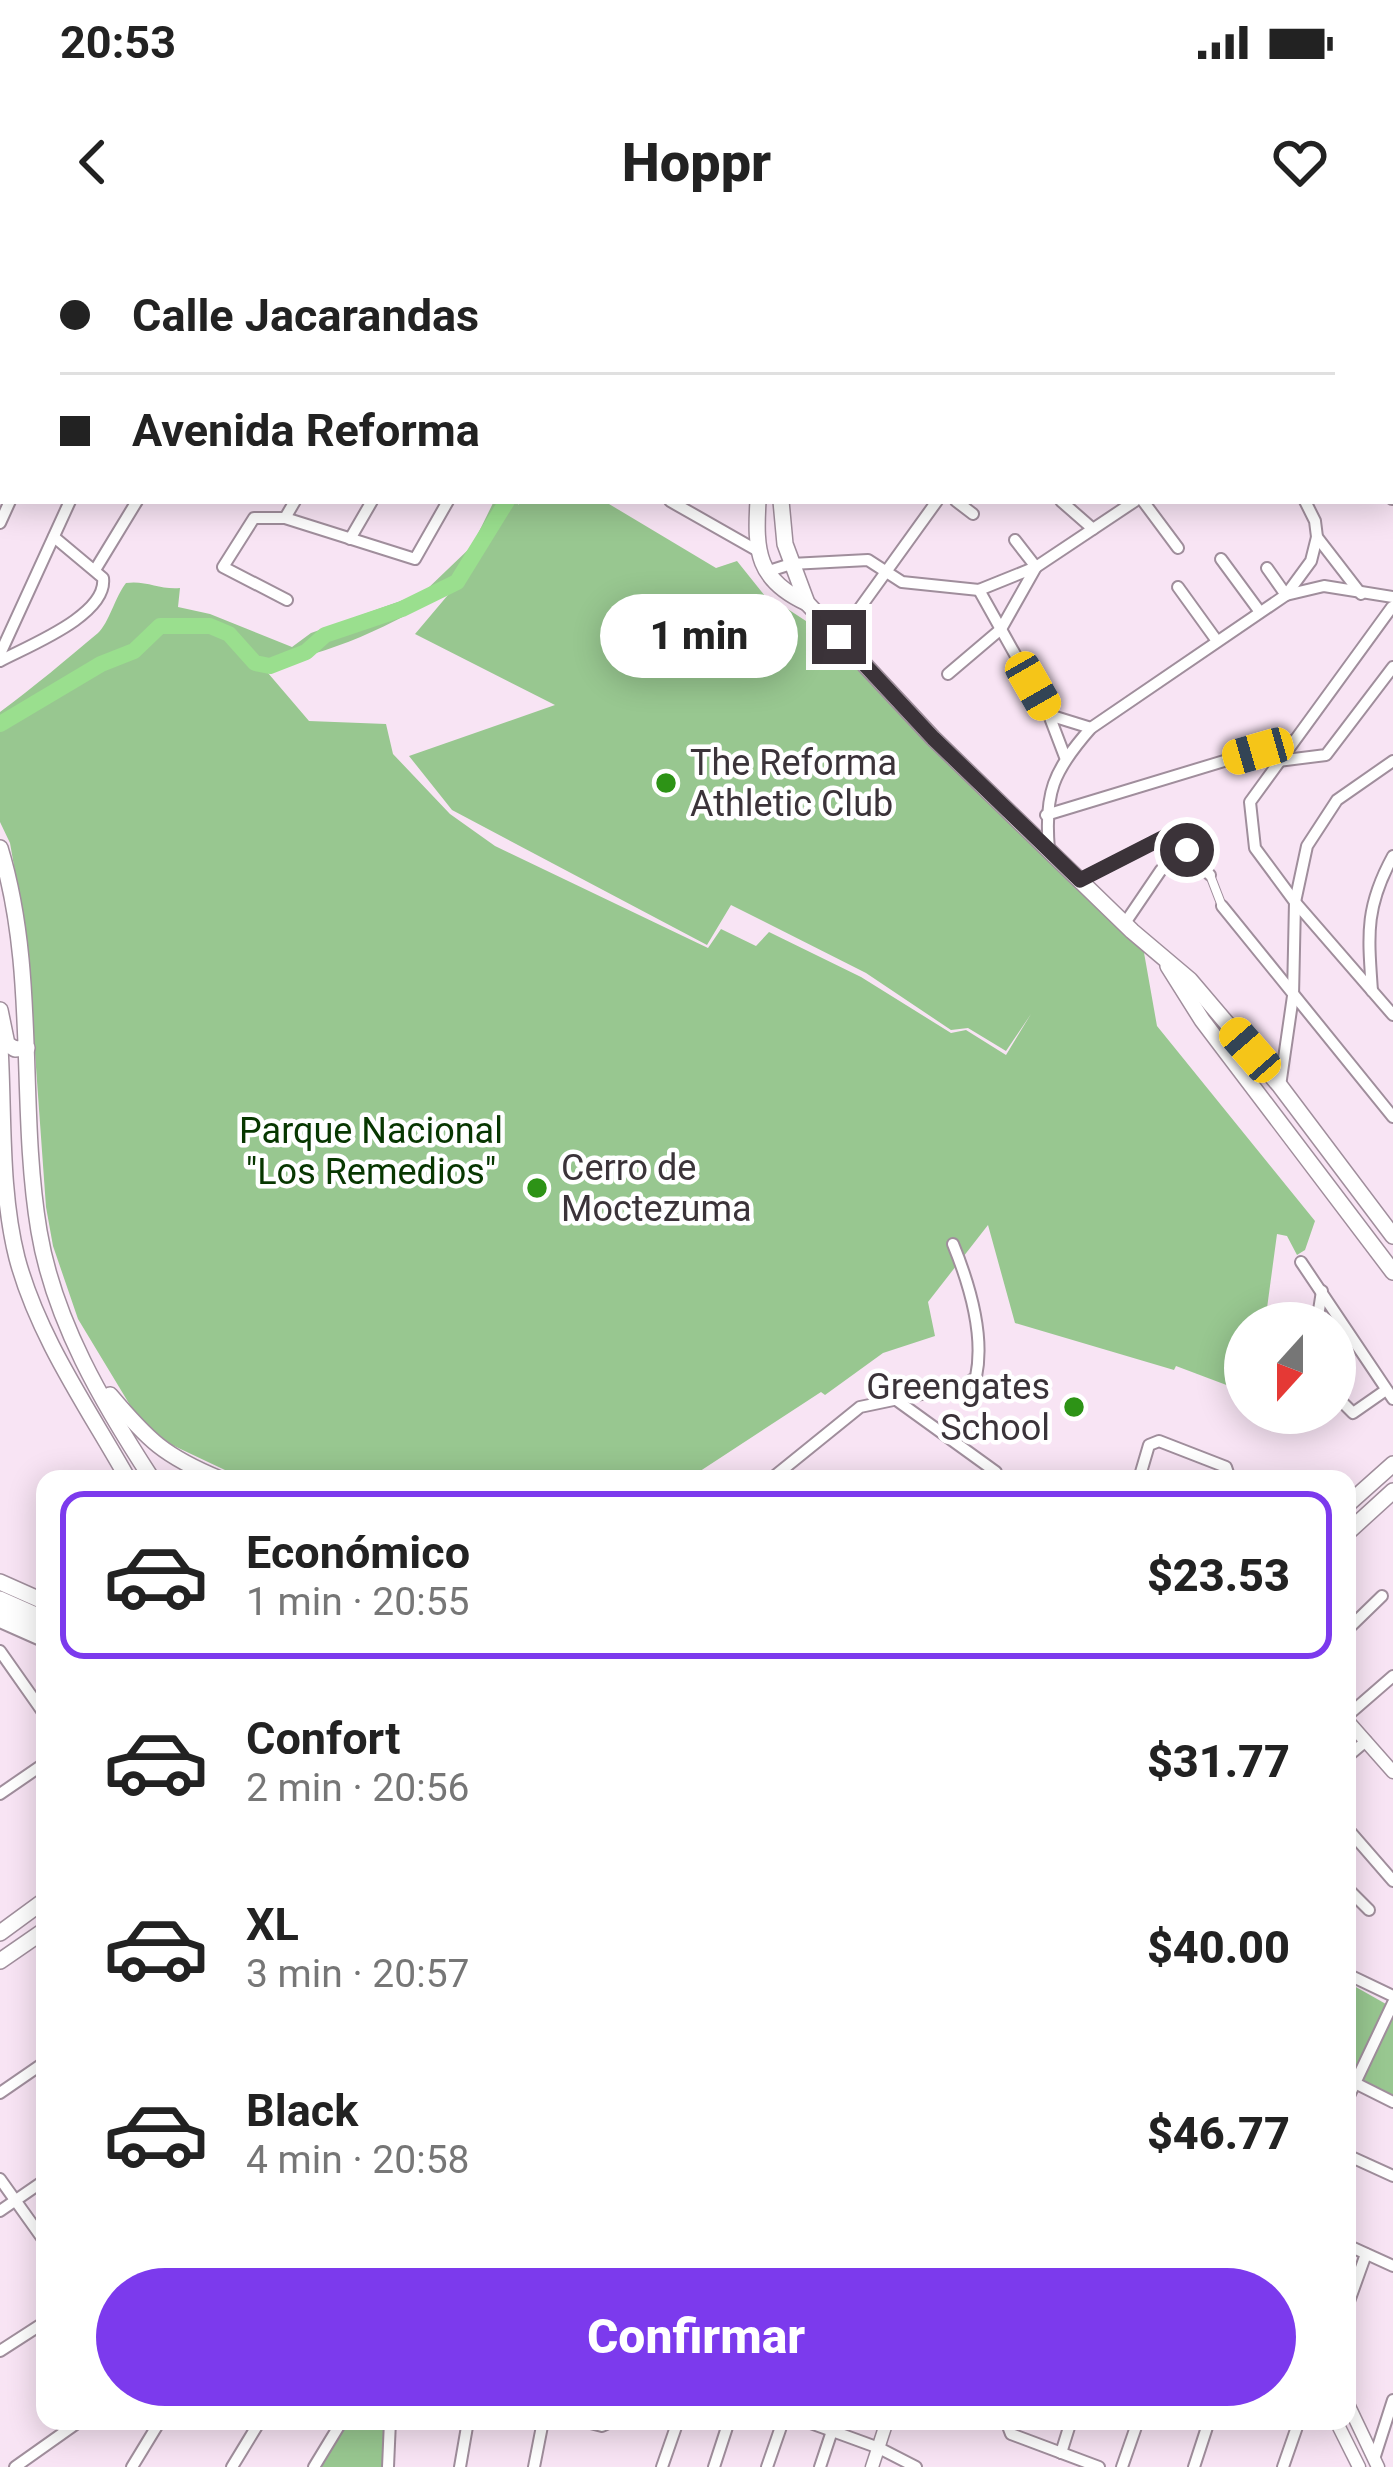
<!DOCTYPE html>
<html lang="es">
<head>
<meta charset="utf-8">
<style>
  body { margin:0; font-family:Roboto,sans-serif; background:#f2f2f2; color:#222; height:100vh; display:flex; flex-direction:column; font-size:45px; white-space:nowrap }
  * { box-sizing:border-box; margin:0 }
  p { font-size:39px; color:#767676 }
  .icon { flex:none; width:66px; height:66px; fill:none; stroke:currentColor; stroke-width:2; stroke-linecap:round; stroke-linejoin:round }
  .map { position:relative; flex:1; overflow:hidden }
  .drawer { position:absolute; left:36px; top:1230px; width:1320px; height:960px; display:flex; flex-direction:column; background:#fff; border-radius:24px; box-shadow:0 6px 30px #0003 }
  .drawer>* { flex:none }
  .hud { position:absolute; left:0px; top:0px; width:1395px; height:264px; box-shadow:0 6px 30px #0003; display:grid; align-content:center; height:264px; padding:0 60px; background:#fff }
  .needle { width:78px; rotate:201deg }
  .fabs { position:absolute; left:1224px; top:1062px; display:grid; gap:24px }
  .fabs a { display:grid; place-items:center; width:132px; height:132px; border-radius:50%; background:#fff; box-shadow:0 6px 30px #0003; font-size:60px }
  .end { position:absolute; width:54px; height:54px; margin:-27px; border:15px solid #3b3339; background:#fff; box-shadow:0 0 0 6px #fff }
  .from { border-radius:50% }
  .bubble { position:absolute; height:84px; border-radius:42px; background:#fff; box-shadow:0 6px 30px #0003; font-size:39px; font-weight:800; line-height:84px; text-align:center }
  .car { position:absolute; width:36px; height:72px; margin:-36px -18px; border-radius:15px; box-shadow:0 0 9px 3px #0007; background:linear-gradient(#f5c518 24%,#345 0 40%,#f5c518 0 76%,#345 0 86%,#f5c518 0) }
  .hud b { display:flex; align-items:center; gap:42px; height:114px; font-size:45px }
  .hud b+b { border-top:3px solid #e0e0e0 }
  .hud i { width:30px; height:30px; background:#222 }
  ul { padding:21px 0 0; list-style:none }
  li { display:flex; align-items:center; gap:36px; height:168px; margin:0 24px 18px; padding:0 36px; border:6px solid transparent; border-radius:24px }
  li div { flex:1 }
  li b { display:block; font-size:45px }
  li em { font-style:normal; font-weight:800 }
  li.on { border-color:#7c3aed }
  li>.icon { width:108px; height:108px; stroke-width:1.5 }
  .primary-button { display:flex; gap:24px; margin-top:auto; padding:24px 60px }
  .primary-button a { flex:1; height:138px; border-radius:72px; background:#7c3aed; color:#fff; font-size:48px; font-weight:800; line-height:138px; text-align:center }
  .status { display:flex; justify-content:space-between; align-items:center; height:84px; padding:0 60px; background:#fff; direction:ltr }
  .status svg { height:33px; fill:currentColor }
  header { display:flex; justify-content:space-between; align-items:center; height:156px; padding:0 60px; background:#fff; font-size:54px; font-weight:800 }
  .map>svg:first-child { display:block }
  .green { fill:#98c790; fill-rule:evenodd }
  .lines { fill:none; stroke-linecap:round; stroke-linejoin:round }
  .river { stroke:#9adf8e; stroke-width:16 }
  .pedestrian-casing { stroke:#a08e9c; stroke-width:10 }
  .minor-casing { stroke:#a08e9c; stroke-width:14 }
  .tertiary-casing { stroke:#a08e9c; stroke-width:15 }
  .secondary-casing { stroke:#a08e9c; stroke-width:18 }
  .pedestrian { stroke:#fff; stroke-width:8 }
  .minor { stroke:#fff; stroke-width:10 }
  .tertiary { stroke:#fff; stroke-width:12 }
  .secondary { stroke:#fff; stroke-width:15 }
  .route { stroke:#3b3339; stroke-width:15 }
  .poi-dot { fill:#2d9316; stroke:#fff; stroke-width:4.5 }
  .labels { text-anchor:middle; stroke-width:9; stroke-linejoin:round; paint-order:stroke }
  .poi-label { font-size:36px; fill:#3b3339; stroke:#fff; text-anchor:start }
  .park-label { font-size:36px; fill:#073700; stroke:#fff }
</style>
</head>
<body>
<div class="status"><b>20:53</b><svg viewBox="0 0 49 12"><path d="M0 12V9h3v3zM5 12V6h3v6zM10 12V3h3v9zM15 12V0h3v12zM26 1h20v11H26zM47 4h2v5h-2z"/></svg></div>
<header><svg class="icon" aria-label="back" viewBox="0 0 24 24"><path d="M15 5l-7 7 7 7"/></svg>Hoppr<svg class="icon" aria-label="heart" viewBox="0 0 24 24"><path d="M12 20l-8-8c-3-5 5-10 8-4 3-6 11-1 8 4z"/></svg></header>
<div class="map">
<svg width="1393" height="2227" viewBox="0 0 1393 2227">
  <rect width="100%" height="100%" fill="#f8e4f4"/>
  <g class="green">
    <path d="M 494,261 L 519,261 L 518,265 L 521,261 L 604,261 L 716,328 L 737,321 L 794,392 L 783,366 L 829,396 L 1143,707 L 1157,786 L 1315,981 L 1305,1010 L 1297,1015 L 1287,996 L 1277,994 L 1265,1083 L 1245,1083 L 1245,1152 L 1176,1126 L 1174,1130 L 1015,1083 L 988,985 L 928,1062 L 935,1096 L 883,1113 L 825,1155 L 821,1152 L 688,1239 L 244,1239 L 172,1205 L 139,1180 L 78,1079 L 53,1006 L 46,967 L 27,701 L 10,603 L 0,582 L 0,472 C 34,447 67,419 98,393 C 109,383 115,357 126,343 C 146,340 160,350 180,348 L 178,367 L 210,374 L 292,407 L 311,393 L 423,353 L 472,306 ZM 453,349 L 415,394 L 555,465 L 409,516 L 452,570 L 707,705 L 731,665 L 866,733 L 951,790 L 968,788 L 1006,811 L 1031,774 L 1006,815 L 966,790 L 951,793 L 861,737 L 769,692 L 756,706 L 721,689 L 708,708 L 495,606 L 450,574 L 393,514 L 386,484 L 309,481 L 262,426 C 333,414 390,386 453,349 Z"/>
    <polygon points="1347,1742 1393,1768 1393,1858 1347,1836"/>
    <polygon points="348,2181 386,2181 384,2227 321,2227"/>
  </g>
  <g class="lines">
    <g class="river">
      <polyline points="626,3 627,0"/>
      <polyline points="0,484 101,424 134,411 160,386 210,386 229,394 255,423 270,426 306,412 325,395 402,369 457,342 507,261"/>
    </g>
    <g class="pedestrian-casing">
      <polyline id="pedestrian" points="1210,635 1222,666"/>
    </g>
    <g class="minor-casing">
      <g id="minor">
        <polyline points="27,0 35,3"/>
        <polyline points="241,0 246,3"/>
        <polyline points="851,0 959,0"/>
        <polyline points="1185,0 1191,3"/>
        <polyline points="1244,0 1244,3"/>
        <polyline points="286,3 288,0"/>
        <polyline points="453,3 455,0"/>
        <polyline points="498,3 500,0"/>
        <polyline points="577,3 577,0"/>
        <polyline points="1317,3 1317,0"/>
        <polyline points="1392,64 1393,64"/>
        <polyline points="0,107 3,108"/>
        <polyline points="0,155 3,148"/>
        <polyline points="1392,197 1393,197"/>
        <polyline points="1392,222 1393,223"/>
        <polyline points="1392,259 1393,259"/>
        <polyline points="670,261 758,311"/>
        <polyline points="956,261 973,274"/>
        <polyline points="1061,261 1093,289"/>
        <polyline points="1143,261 1178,308"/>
        <polyline points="1305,261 1315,281 1317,297 1361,354"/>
        <polyline points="285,278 295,261"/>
        <polyline points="0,283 10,261"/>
        <polyline points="350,299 372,261"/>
        <polyline points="1221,319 1260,372"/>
        <polyline points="1267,328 1286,355"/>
        <polyline points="95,330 137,261"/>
        <polyline points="766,332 791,324 868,320 902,342 979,350 1036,327 1135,261"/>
        <polyline points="1178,347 1217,401"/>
        <polyline points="979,350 1049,475 1065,517"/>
        <polyline points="1286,355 1311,321 1317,297"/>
        <polyline points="287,360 223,327 254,278 285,278 415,319 448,261"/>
        <polyline points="1392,367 1250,562 1255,608 1295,662 1393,775"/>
        <polyline points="839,397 937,261"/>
        <polyline points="0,414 70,261"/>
        <path d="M 0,421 C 28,406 108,375 103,338 L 54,297"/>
        <polyline points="948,434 1001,389 1036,327 1015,300"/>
        <polyline points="1049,475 1091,488"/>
        <polyline points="1258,511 1278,521 1326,515 1393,427"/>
        <polyline points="1046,575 1290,501"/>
        <path d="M 1049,610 C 1044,553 1053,531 1091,488 L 1286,355 L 1324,346 L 1393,357"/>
        <polyline points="1080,640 1178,590 1187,594 1189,615 1210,635"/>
        <polyline points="1222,666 1393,877"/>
        <polyline points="1125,683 1161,630"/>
        <path d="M 1372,751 C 1368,694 1365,667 1393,616"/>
        <polyline points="1280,846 1293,756 1295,662 1307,606 1337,560 1393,521"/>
        <polyline points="1301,1022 1393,1159"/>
        <polyline points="1317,1083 1322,1051"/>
        <polyline points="1335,1155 1353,1173 1386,1150"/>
        <polyline points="895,1159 996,1232"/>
        <path d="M 771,1239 L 860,1167 L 965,1145 L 976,1137 C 985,1094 969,1043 953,1004"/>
        <polyline points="1139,1239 1149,1205 1159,1201 1226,1227 1230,1239"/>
        <polyline points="0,1382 45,1402"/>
        <polyline points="1347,1390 1382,1356"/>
        <polyline points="0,1411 45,1475"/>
        <polyline points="1347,1476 1393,1436"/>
        <polyline points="1347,1517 1366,1501"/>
        <polyline points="0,1554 45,1523"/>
        <polyline points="1347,1588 1393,1641"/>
        <polyline points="1347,1648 1369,1670"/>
        <polyline points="1347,1734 1393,1756"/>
        <polyline points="1347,1839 1393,1862"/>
        <polyline points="0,1853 45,1822"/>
        <polyline points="1347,1860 1393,1763"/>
        <polyline points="1347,1915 1393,1936"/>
        <polyline points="0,1939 45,2002"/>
        <polyline points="0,1971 45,1940"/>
        <polyline points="1347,2005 1393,2026"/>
        <polyline points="1347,2067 1366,2014"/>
        <polyline points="0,2111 45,2082"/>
        <polyline points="583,2181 602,2186 613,2181"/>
        <polyline points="805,2181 879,2208 916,2227"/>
        <polyline points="1006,2181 1011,2194 1099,2227"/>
        <polyline points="1061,2213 1071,2181"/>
        <polyline points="1375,2216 1393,2160"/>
        <polyline points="15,2227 80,2181"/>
        <polyline points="132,2227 160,2181"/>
        <polyline points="232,2227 260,2181"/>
        <polyline points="314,2227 342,2181"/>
        <polyline points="388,2227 390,2181"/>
        <polyline points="460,2227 468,2181"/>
        <polyline points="534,2227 543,2181"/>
        <polyline points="662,2227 678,2181"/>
        <polyline points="714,2227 729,2181"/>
        <polyline points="767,2227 783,2181"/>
        <polyline points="820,2227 832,2191"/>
        <polyline points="1122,2227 1138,2181"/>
        <polyline points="1194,2227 1209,2181"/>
        <polyline points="1283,2227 1299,2181"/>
      </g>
    </g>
    <g class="tertiary-casing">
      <g id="tertiary">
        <polyline points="1347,1480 1393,1532"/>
        <polyline points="1347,2162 1378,2227"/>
        <polyline points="1336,2181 1359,2227"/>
        <polyline points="872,2227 887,2181"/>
      </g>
    </g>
    <g class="secondary-casing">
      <g id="secondary">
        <polyline points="782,0 783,3"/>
        <path d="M 758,261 C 755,312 757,340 807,363"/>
        <polyline points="781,261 785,304 807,363 933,498 1132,691 1190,740 1280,846 1393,996"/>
        <path d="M 0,608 C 38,732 18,865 39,991 C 54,1081 103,1164 152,1239"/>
        <polyline points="1168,726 1202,780 1393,1032"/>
        <polyline points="0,770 7,804 15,809 27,808"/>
        <path d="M 0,807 C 4,876 0,951 17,1018 C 38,1097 88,1168 128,1239"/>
        <path d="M 110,1155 C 148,1200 164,1216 220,1239"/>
        <polyline points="1347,1265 1393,1224"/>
        <polyline points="1347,1293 1393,1251"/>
        <polyline points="0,1342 45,1362"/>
        <polyline points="0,1359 45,1379"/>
        <polyline points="0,1372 45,1391"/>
        <polyline points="0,1693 45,1660"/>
        <polyline points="0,1721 45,1690"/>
      </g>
    </g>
    <use href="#pedestrian" class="pedestrian"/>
    <use href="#minor" class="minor"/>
    <use href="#tertiary" class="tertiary"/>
    <use href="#secondary" class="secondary"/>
  </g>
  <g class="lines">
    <polyline class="route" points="839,397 933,498 1080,640 1178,590 1187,594 1187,610"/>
  </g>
  <g class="poi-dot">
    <circle cx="666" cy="543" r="12"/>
    <circle cx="537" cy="948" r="12"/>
    <circle cx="1074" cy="1167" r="12"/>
  </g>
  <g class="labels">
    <g class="poi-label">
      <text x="690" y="535">The Reforma<tspan x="690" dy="41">Athletic Club</tspan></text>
      <text x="561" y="940">Cerro de<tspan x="561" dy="41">Moctezuma</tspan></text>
      <text x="1050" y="1159" text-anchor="end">Greengates<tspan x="1050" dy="41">School</tspan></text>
    </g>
    <g class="park-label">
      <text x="371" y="903">Parque Nacional<tspan x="371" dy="41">"Los Remedios"</tspan></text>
    </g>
  </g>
</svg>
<div class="fabs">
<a><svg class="needle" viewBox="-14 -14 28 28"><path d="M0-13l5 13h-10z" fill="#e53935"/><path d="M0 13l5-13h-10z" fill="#767676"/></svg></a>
</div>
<i class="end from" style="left:1187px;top:610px"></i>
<i class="end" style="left:839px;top:397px"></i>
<div class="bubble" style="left:600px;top:354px;width:198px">1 min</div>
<i class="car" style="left:1033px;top:446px;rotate:150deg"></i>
<i class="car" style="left:1258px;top:511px;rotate:254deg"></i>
<i class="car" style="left:1250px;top:810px;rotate:319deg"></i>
<div class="hud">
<b><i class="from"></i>Calle Jacarandas</b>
<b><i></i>Avenida Reforma</b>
</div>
<section class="drawer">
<ul>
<li class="on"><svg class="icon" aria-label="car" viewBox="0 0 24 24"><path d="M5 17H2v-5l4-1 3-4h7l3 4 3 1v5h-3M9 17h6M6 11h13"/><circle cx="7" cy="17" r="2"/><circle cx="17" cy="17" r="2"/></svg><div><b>Económico</b><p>1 min · 20:55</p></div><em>$23.53</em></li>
<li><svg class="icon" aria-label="car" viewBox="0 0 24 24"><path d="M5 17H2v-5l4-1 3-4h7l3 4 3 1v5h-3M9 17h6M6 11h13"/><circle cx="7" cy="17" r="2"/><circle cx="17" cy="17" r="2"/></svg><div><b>Confort</b><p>2 min · 20:56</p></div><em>$31.77</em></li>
<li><svg class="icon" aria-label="car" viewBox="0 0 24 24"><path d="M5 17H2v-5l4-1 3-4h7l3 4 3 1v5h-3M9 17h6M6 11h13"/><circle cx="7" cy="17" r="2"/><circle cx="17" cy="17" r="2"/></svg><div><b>XL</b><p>3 min · 20:57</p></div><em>$40.00</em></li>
<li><svg class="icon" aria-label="car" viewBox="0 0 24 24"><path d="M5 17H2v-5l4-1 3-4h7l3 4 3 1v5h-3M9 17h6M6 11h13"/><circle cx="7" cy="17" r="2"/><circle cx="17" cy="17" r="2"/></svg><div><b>Black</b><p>4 min · 20:58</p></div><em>$46.77</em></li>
</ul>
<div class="primary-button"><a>Confirmar</a></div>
</section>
</div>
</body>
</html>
